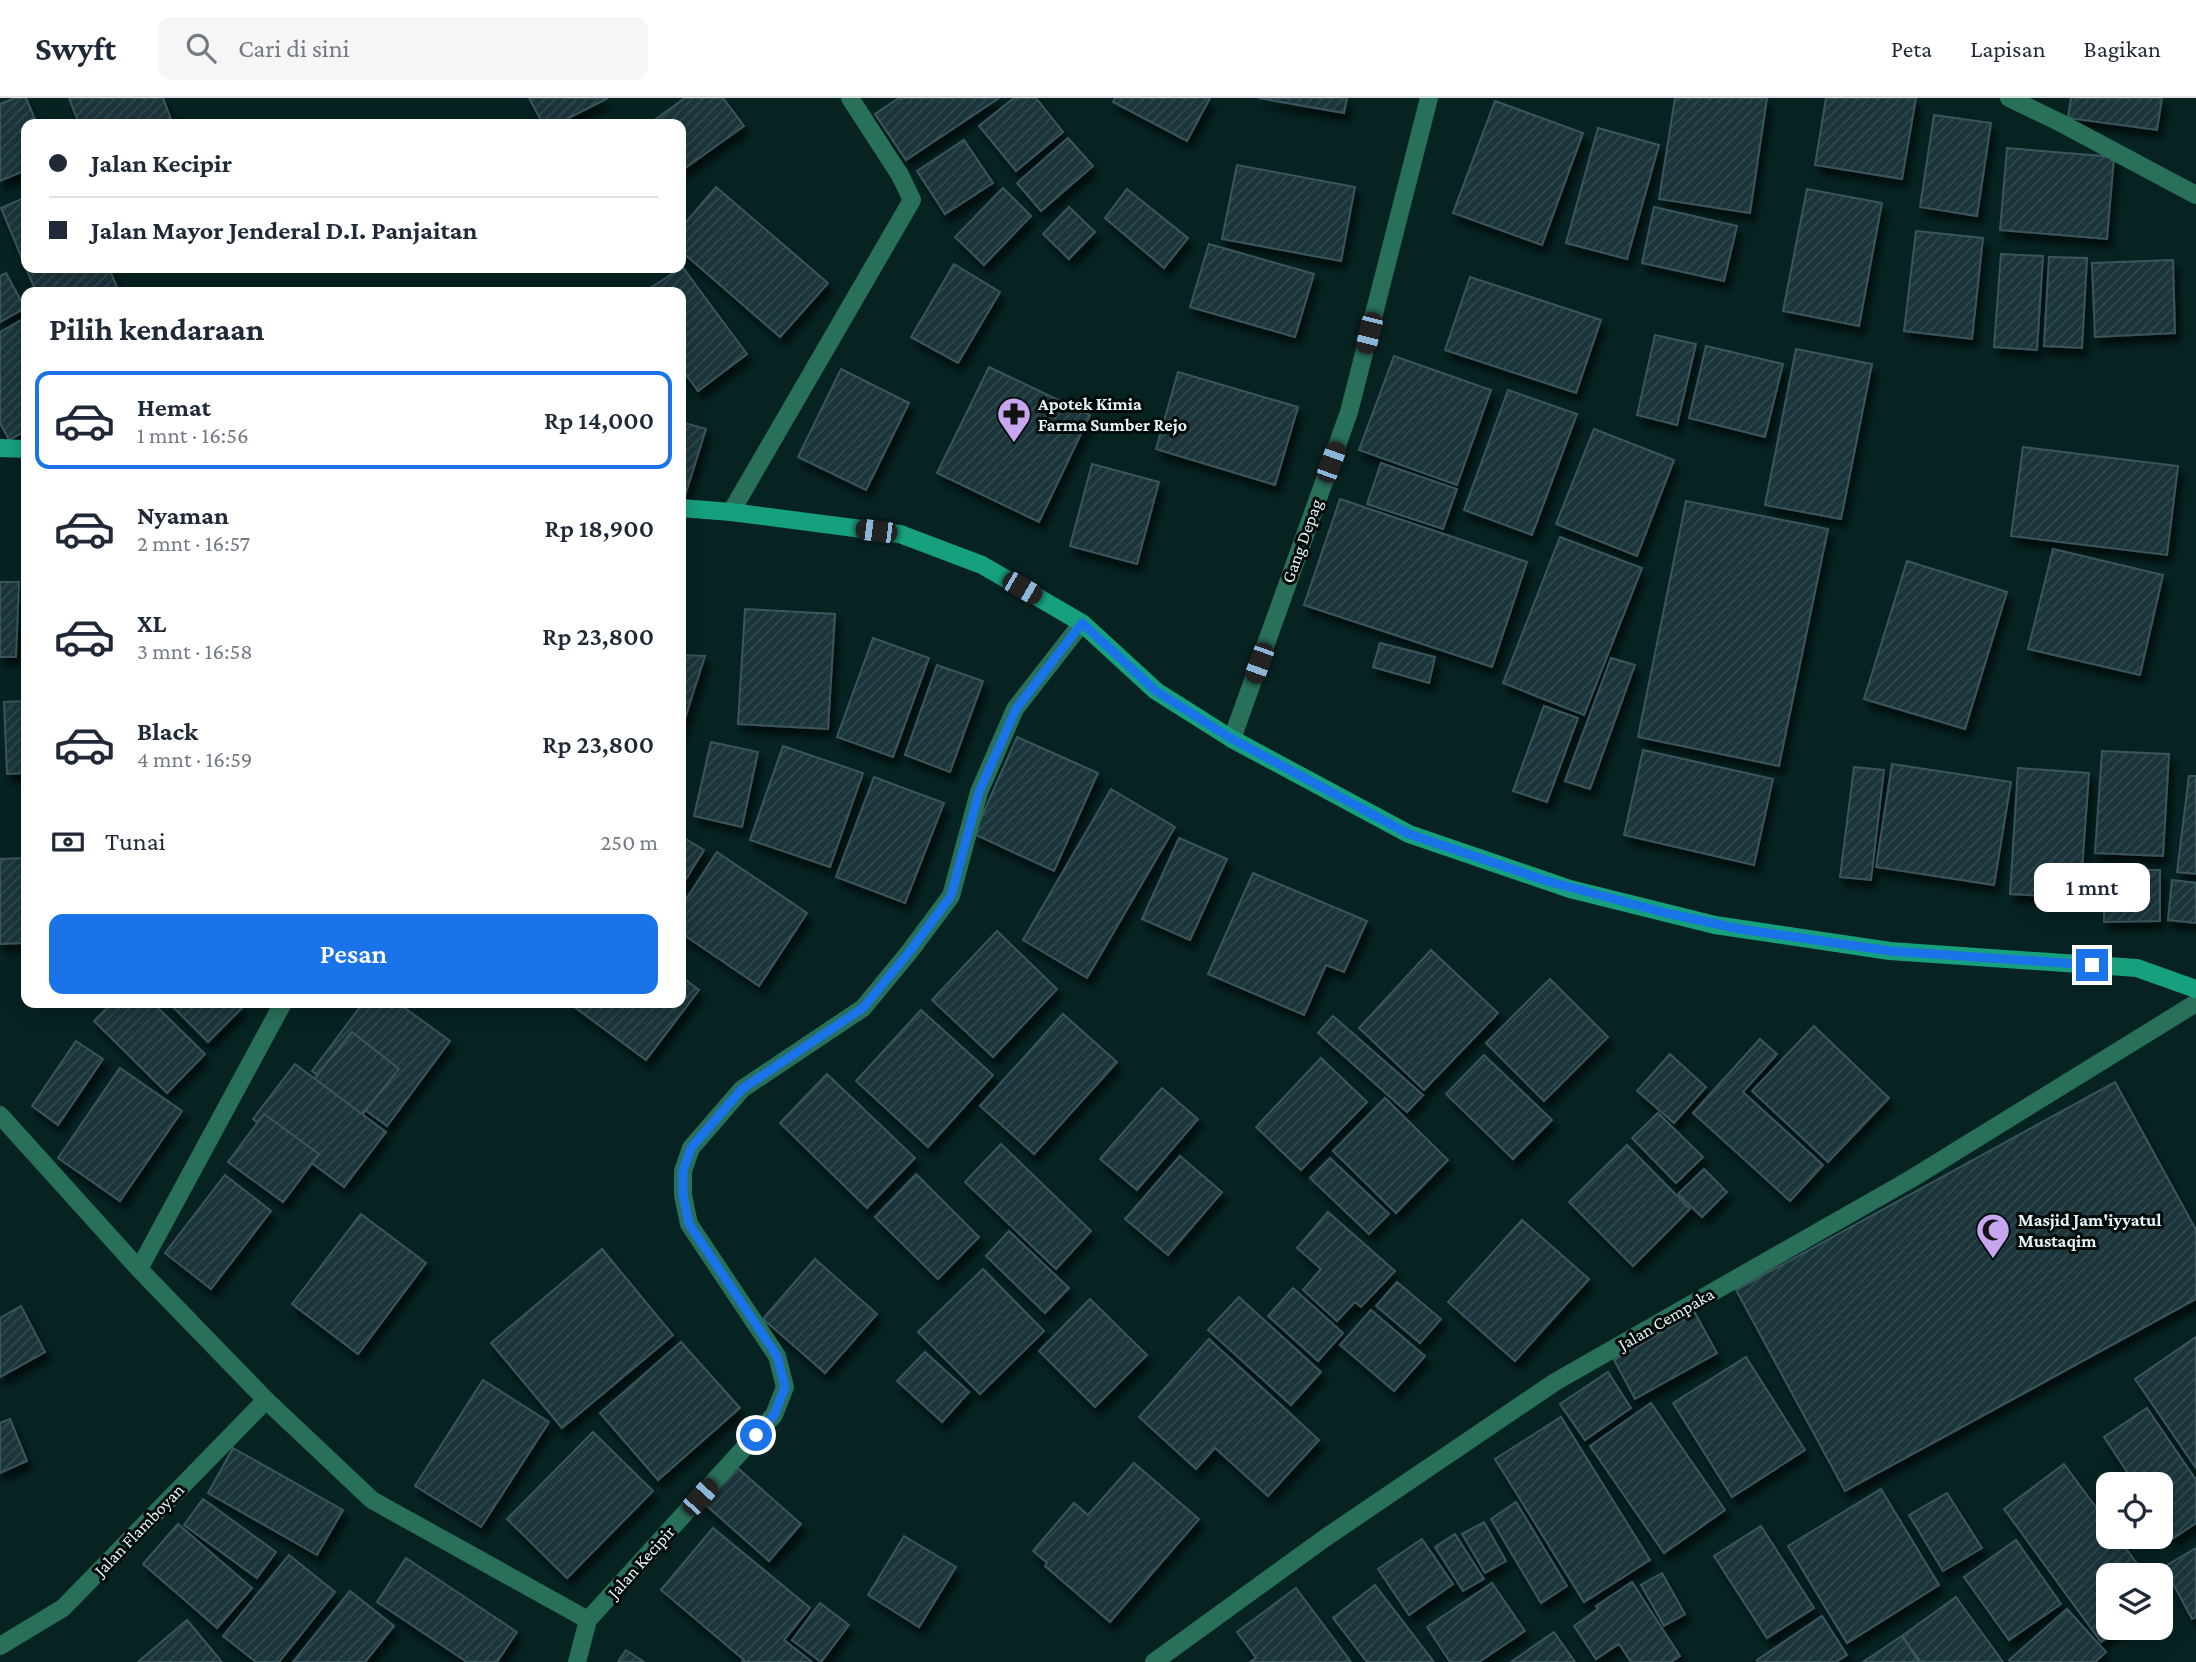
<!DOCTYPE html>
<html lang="id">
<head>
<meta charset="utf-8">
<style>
  body { margin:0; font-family:"Crimson Pro",serif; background:#f6f6f7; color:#1f2937; height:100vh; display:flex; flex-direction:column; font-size:26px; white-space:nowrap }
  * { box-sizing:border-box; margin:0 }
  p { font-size:23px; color:#747a83 }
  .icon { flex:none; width:38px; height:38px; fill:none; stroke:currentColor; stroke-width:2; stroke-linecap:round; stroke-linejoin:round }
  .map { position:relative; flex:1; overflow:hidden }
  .sheet { position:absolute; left:21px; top:189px; width:665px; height:721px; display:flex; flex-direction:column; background:#fff; border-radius:14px; box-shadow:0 4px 18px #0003 }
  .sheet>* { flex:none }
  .hud { position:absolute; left:21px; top:21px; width:665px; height:154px; border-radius:14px; box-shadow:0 4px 18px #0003; display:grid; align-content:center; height:154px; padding:0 28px; background:#fff }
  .fabs { position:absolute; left:2096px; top:1374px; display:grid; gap:14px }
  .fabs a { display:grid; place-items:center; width:77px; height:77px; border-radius:14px; background:#fff; box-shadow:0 4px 18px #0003; font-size:35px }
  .end { position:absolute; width:32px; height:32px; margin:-16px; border:9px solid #1a73e8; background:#fff; box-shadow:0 0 0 4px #fff }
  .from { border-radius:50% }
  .bubble { position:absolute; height:49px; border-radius:14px; background:#fff; box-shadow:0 4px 18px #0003; font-size:23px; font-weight:600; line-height:49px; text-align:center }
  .car { position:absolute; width:21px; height:42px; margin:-21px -10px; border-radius:9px; box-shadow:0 0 5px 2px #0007; background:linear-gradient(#222 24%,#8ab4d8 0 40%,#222 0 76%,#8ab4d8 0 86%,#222 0) }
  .hud b { display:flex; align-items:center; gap:24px; height:66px; font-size:26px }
  .hud b+b { border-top:2px solid #e0e1e3 }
  .hud i { width:18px; height:18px; background:#1f2937 }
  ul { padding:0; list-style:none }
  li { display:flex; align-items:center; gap:21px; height:98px; margin:0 14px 10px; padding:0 14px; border:4px solid transparent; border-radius:14px }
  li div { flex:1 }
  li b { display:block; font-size:26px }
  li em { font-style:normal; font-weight:600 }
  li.on { border-color:#1a73e8 }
  li>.icon { width:63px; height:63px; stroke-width:1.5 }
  h2 { padding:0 28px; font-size:32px; line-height:84px }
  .pay { display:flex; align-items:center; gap:18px; height:77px; padding:0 28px; font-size:26px }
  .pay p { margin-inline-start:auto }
  .primary-button { display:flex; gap:14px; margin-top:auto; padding:14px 28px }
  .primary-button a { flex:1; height:80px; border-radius:14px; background:#1a73e8; color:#fff; font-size:28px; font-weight:600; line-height:80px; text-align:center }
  header { display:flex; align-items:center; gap:42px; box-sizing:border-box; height:98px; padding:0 35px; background:#fff; border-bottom:2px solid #e0e1e3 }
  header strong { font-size:33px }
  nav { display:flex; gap:38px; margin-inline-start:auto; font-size:24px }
  .search { width:490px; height:63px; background:#f6f6f7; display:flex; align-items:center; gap:18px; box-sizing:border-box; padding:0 24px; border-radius:14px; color:#747a83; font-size:26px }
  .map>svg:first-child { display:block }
  .building { fill:url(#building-hatch); stroke:#3b555c; stroke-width:2; filter:url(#shadow) }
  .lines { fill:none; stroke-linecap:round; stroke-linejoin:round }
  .lane { stroke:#29705b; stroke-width:18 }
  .street { stroke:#29705b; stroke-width:18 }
  .secondary { stroke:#17a07e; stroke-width:18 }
  .route { stroke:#1a73e8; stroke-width:9 }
  .labels { text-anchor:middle; stroke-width:6; stroke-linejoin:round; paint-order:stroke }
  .poi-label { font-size:18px; font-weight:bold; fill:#e5f5f4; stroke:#020a09; text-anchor:start }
  .street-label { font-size:18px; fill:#e5f5f4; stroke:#020a09 }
</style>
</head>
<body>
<header>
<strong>Swyft</strong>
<div class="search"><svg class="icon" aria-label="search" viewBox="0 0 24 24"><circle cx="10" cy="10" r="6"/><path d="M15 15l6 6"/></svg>Cari di sini</div>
<nav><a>Peta</a><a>Lapisan</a><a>Bagikan</a></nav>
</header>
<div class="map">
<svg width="2196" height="1564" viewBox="0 0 2196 1564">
  <defs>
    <pattern id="building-hatch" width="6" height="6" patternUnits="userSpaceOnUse" patternTransform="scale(1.75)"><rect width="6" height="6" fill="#1a353b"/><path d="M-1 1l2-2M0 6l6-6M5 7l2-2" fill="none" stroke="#30494e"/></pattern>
    <filter id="shadow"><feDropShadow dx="4.5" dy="8" stdDeviation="3.5" flood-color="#0009"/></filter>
  </defs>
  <rect width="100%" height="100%" fill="#062322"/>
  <g class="building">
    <polygon points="15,0 26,0 37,26 26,26 26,72 0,83 0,6"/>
    <polygon points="69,0 163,0 172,24 165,26 79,26"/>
    <polygon points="529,0 608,0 557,26 543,26"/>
    <polygon points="685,0 723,0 744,28 681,73 681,26 649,26"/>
    <polygon points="899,0 999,0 906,62 875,16"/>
    <polygon points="1014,0 1036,0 1063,34 1016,73 979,28"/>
    <polygon points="1115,0 1210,0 1187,43 1113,4"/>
    <polygon points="1258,0 1347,0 1344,15"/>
    <polygon points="1675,0 1767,0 1750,115 1659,101"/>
    <polygon points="1826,0 1916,0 1902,81 1815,67"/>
    <polygon points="2071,0 2162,0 2157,32 2068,20"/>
    <polygon points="1495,3 1583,35 1542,147 1453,115"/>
    <polygon points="1934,17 1991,25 1977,118 1920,109"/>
    <polygon points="1598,30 1659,47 1627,161 1566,145"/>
    <polygon points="1068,40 1093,68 1041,113 1017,85"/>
    <polygon points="964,42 993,85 945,116 917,73"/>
    <polygon points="2007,50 2114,59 2107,141 2000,132"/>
    <polygon points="1237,67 1355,89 1341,163 1222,141"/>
    <polygon points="716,89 828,185 780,239 681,153 681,130"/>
    <polygon points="1003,90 1031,118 984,167 955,139"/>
    <polygon points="1127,91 1188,140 1164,170 1105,120"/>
    <polygon points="1807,91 1882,105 1859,228 1783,213"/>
    <polygon points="26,99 26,170 109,170 119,194 36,194 1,110"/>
    <polygon points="1069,109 1095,134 1069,161 1043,136"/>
    <polygon points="1654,109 1737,128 1724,183 1642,165"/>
    <polygon points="1916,133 1983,140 1972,241 1904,233"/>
    <polygon points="1209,146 1314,176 1295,239 1190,209"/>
    <polygon points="2001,156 2043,158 2037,252 1994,249"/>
    <polygon points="2049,159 2087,160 2082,250 2044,248"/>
    <polygon points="2173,162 2175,235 2095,239 2092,165"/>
    <polygon points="954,166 1000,194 958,265 911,239"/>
    <polygon points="681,167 747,256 698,293 681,270 681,194 644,194 681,170"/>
    <polygon points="6,175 25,210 0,224 0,178"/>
    <polygon points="1470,179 1601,222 1576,295 1445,252"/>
    <polygon points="23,221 26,226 26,333 9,342 0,325 0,234"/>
    <polygon points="1655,237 1696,246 1677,327 1637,317"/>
    <polygon points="1706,248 1783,266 1765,339 1689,320"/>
    <polygon points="1796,251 1872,266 1841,421 1765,407"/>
    <polygon points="1394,258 1491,292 1457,387 1359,352"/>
    <polygon points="989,269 1090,317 1039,424 937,375"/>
    <polygon points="841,271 909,305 866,392 798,359"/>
    <polygon points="1178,274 1298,309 1275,387 1156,351"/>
    <polygon points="1508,292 1577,316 1532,437 1464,412"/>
    <polygon points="681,324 706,331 684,401 681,400"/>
    <polygon points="1594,331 1674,362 1637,458 1556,426"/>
    <polygon points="2023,349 2178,368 2167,457 2011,438"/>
    <polygon points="1381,365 1457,391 1443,431 1367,406"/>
    <polygon points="1092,366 1159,384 1137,466 1070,448"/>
    <polygon points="1340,401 1527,464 1492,569 1304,507"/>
    <polygon points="1686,403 1828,431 1779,668 1638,639"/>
    <polygon points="1560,439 1642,470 1584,617 1503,585"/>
    <polygon points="2053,451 2163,477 2140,577 2028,551"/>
    <polygon points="1907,463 2007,494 1965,631 1864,601"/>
    <polygon points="0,484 19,484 16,559 0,559"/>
    <polygon points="745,511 835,516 828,631 738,626"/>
    <polygon points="873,540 929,560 893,659 837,639"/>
    <polygon points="1380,545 1435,559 1429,585 1373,569"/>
    <polygon points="681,557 705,558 681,633"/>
    <polygon points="1611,560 1635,567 1590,691 1565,683"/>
    <polygon points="937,567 983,583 950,674 905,657"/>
    <polygon points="26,603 26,675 7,676 4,604"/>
    <polygon points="1544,608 1578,620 1547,704 1513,693"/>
    <polygon points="1017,639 1098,675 1054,773 974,736"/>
    <polygon points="711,644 758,654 742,729 694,718"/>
    <polygon points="783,648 863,675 830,769 750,742"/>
    <polygon points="1643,652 1773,681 1754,767 1624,737"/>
    <polygon points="2102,653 2169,656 2163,758 2095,755"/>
    <polygon points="1892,666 2011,684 1994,787 1876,769"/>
    <polygon points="1854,669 1884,672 1871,782 1840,779"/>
    <polygon points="2018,670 2089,675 2080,800 2010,796"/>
    <polygon points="2189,678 2196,678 2196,776 2177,774"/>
    <polygon points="874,679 944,705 905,805 836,779"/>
    <polygon points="1111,691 1175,729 1087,880 1023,842"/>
    <polygon points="681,738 704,752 681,789"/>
    <polygon points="1179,740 1227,761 1190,842 1142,821"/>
    <polygon points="717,754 807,815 759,888 681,835 681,809"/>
    <polygon points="26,760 26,845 0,846 0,761"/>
    <polygon points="2104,772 2160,772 2160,823 2104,824"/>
    <polygon points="1253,775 1367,823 1344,874 1326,867 1304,917 1208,876"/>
    <polygon points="2172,782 2196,785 2196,825 2168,822"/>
    <polygon points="997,833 1057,891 993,959 932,902"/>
    <polygon points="1431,852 1498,915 1424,992 1359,930"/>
    <polygon points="681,878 699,892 646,962 569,905 681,905"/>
    <polygon points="1550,881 1608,939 1544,1003 1486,945"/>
    <polygon points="112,905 153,905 205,956 167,995 94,923"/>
    <polygon points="169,905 237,905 242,910 208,944"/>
    <polygon points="363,905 398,905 450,943 387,1028 312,973"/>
    <polygon points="921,912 993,977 928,1049 856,983"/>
    <polygon points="1063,916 1117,964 1034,1056 980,1008"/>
    <polygon points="1333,918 1423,997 1407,1014 1318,935"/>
    <polygon points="1814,928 1889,1000 1828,1064 1752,993"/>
    <polygon points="352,934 399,971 340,1044 293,1007"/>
    <polygon points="1760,941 1777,956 1743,994 1823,1067 1790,1103 1693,1015"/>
    <polygon points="76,943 103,961 58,1027 32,1008"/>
    <polygon points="1670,956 1706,989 1674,1025 1637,993"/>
    <polygon points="1484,957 1552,1022 1513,1061 1446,996"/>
    <polygon points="1321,960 1367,1004 1301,1072 1256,1029"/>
    <polygon points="295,966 386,1034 344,1089 253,1021"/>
    <polygon points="120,970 182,1013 120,1103 58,1060"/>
    <polygon points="827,976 915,1060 867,1110 780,1025"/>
    <polygon points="2115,984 2196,1132 2196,1201 1845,1393 1736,1192"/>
    <polygon points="1162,990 1198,1021 1137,1092 1100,1061"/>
    <polygon points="1385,1000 1448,1062 1396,1115 1333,1053"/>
    <polygon points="1658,1015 1703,1059 1676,1085 1632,1040"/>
    <polygon points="264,1016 319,1056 283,1104 228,1064"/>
    <polygon points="1001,1046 1091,1133 1056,1171 965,1084"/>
    <polygon points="1627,1047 1690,1111 1633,1168 1569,1104"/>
    <polygon points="1180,1058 1222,1094 1168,1157 1125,1121"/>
    <polygon points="1330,1060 1389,1116 1369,1136 1310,1080"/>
    <polygon points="1704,1071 1727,1094 1702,1119 1678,1096"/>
    <polygon points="916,1076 979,1139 938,1181 875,1119"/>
    <polygon points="225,1077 271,1113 211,1191 165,1155"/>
    <polygon points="1328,1114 1395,1173 1361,1209 1355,1204 1337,1223 1303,1192 1321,1171 1297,1150"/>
    <polygon points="361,1116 426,1165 358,1256 292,1206"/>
    <polygon points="1522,1122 1589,1181 1515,1263 1448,1204"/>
    <polygon points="1009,1133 1069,1190 1045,1215 986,1158"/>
    <polygon points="602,1151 673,1237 562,1330 491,1245"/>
    <polygon points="815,1161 877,1216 825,1275 763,1221"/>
    <polygon points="983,1171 1044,1233 980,1296 918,1234"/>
    <polygon points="1397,1184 1441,1221 1420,1245 1376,1208"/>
    <polygon points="1293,1190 1343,1235 1318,1263 1268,1218"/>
    <polygon points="1239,1199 1321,1274 1291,1307 1208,1232"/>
    <polygon points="1090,1201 1147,1257 1095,1309 1039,1253"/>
    <polygon points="21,1208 45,1254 0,1279 0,1220"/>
    <polygon points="1371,1212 1425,1258 1394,1293 1340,1247"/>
    <polygon points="1695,1215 1717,1255 1635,1301 1614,1262"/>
    <polygon points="2196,1239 2196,1370 2135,1281"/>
    <polygon points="1209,1241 1319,1342 1268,1398 1215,1350 1196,1371 1139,1319"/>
    <polygon points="681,1244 740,1310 658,1382 600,1315"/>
    <polygon points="925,1254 969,1294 942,1324 897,1283"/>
    <polygon points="1746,1259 1805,1352 1732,1399 1673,1305"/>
    <polygon points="1608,1274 1631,1310 1585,1342 1560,1306"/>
    <polygon points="483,1282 549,1324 481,1429 415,1388"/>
    <polygon points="1651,1305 1725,1412 1664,1455 1590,1348"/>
    <polygon points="2147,1310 2196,1382 2196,1425 2172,1441 2161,1425 2161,1386 2135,1386 2104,1339"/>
    <polygon points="1561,1319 1650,1462 1584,1504 1495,1361"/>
    <polygon points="10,1321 27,1363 0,1375 0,1325"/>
    <polygon points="593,1334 653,1393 567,1480 507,1421"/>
    <polygon points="233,1350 343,1412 317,1457 208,1395"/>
    <polygon points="732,1365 801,1426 769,1463 700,1402"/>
    <polygon points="1134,1365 1199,1421 1110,1524 1045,1468 1047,1465 1033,1453 1074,1405 1088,1417"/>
    <polygon points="2064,1366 2109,1427 2109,1438 2117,1438 2145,1477 2109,1477 2109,1530 2120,1530 2101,1544 2004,1411"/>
    <polygon points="1881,1391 1939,1487 1847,1545 1788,1448"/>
    <polygon points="1947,1395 1982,1450 1943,1473 1909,1417"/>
    <polygon points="203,1401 276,1454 257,1480 184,1427"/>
    <polygon points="1516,1404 1567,1488 1541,1505 1491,1421"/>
    <polygon points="1484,1424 1506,1463 1485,1475 1462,1436"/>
    <polygon points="178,1426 252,1490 217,1530 143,1466"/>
    <polygon points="1761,1428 1814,1510 1767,1540 1714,1458"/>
    <polygon points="713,1430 810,1510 784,1542 812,1564 742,1564 744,1562 661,1492"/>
    <polygon points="1455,1436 1484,1481 1463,1493 1435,1449"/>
    <polygon points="904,1438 956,1469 919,1529 868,1497"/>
    <polygon points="1422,1441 1453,1486 1409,1517 1378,1471"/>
    <polygon points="2016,1442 2061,1506 2009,1542 1964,1479"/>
    <polygon points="2196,1450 2196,1519 2192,1521 2164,1469"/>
    <polygon points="289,1457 335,1494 279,1564 256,1564 223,1538"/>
    <polygon points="406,1460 517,1534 497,1564 467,1564 377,1504"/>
    <polygon points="1662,1475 1685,1516 1664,1528 1641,1487"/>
    <polygon points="1632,1484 1680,1558 1671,1564 1631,1564 1619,1546 1596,1561 1574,1528 1598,1511 1596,1508"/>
    <polygon points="1492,1485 1525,1533 1479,1564 1450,1564 1427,1529"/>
    <polygon points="1375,1487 1434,1564 1367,1564 1333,1520"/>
    <polygon points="1296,1490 1351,1564 1250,1564 1256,1560 1237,1534"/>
    <polygon points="350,1493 394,1528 365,1564 293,1564"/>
    <polygon points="1956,1499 2003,1564 1921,1564 1902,1538"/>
    <polygon points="820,1505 849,1527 821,1564 792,1542"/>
    <polygon points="2067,1511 2106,1554 2095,1564 2011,1564 2009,1562"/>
    <polygon points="1822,1518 1847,1557 1836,1564 1758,1564 1757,1562"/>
    <polygon points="187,1522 222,1564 138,1564"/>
    <polygon points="1554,1534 1575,1564 1511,1564"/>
    <polygon points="1902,1538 1919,1564 1863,1564"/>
    <polygon points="626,1552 644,1564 618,1564"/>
  </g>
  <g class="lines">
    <polyline class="lane" points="2009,0 2059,24 2196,97"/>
    <g class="street">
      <polyline points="731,414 912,102 900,77 850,0"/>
      <polyline points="1232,641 1349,314 1429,0"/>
      <polyline points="0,1017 139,1171 266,1302 372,1402 588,1522"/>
      <polyline points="139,1171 283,905"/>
      <polyline points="0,1548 63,1510 266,1302"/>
      <polyline points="577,1564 588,1522 774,1317 785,1289 777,1258 689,1126 683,1097 683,1073 691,1050 742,991 863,910 910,853 951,798 979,694 1015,611 1082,525"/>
      <polyline points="1154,1564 1325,1440 1555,1284 1911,1081 2196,905"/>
    </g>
    <g class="secondary">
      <polyline points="0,350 26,351"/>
      <polyline points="681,410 731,414 900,436 982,467 1082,525 1156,593 1232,641 1409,736 1570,791 1715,827 1890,853 2137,870 2196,891"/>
    </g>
  </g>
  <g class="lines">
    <polyline class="route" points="756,1337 774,1317 785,1289 777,1258 689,1126 683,1097 683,1073 691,1050 742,991 863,910 910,853 951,798 979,694 1016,611 1082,525 1156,593 1232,641 1409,736 1547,783 1666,815 1740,831 1890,853 2092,867"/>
  </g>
  <defs>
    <g id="pharmacy-pin" transform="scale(1.75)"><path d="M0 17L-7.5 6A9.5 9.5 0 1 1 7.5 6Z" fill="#c8a6ef" stroke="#020a09"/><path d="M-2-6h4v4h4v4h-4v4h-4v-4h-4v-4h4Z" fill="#111"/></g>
    <g id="mosque-pin" transform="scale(1.75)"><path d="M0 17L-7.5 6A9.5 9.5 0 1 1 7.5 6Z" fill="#c8a6ef" stroke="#020a09"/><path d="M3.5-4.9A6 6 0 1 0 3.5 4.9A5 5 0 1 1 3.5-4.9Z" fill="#111"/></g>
  </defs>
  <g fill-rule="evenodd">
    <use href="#pharmacy-pin" x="1014" y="316"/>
    <use href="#mosque-pin" x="1993" y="1132"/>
  </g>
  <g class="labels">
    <g class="poi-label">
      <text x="1038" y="312">Apotek Kimia<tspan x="1038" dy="21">Farma Sumber Rejo</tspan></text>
      <text x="2018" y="1128">Masjid Jam'iyyatul<tspan x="2018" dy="21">Mustaqim</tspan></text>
    </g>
    <g class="street-label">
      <text transform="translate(1302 443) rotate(-70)" y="6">Gang Depag</text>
      <text transform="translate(1666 1221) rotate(-30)" y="6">Jalan Cempaka</text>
      <text transform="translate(139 1432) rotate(-46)" y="6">Jalan Flamboyan</text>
      <text transform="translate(641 1464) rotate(-48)" y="6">Jalan Kecipir</text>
    </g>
  </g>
</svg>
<div class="fabs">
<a><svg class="icon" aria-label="locate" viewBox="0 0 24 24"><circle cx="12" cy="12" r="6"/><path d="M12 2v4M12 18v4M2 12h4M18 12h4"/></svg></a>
<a><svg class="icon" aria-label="layers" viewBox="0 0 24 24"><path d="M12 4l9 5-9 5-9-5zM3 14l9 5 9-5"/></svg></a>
</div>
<i class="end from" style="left:756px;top:1337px"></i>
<i class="end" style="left:2092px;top:867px"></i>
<div class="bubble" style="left:2034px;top:765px;width:116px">1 mnt</div>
<i class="car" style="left:1369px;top:235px;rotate:194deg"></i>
<i class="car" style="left:1331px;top:364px;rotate:20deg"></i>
<i class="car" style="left:876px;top:433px;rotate:277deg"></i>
<i class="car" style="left:1022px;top:490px;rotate:120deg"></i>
<i class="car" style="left:1259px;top:565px;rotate:200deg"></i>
<i class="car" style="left:700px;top:1399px;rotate:42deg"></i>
<div class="hud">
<b><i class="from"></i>Jalan Kecipir</b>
<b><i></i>Jalan Mayor Jenderal D.I. Panjaitan</b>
</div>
<section class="sheet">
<h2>Pilih kendaraan</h2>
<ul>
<li class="on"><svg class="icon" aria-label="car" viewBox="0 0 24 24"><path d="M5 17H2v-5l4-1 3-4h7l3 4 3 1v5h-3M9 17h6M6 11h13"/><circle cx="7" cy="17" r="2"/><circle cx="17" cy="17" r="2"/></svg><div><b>Hemat</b><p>1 mnt · 16:56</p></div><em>Rp 14,000</em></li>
<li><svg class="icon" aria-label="car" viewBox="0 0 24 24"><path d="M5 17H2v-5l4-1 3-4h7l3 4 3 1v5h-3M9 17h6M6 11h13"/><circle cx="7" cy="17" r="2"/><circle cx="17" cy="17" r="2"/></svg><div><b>Nyaman</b><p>2 mnt · 16:57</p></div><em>Rp 18,900</em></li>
<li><svg class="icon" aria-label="car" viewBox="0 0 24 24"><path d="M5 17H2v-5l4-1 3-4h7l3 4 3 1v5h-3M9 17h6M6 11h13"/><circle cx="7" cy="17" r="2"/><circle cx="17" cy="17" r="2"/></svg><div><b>XL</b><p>3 mnt · 16:58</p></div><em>Rp 23,800</em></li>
<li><svg class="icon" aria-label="car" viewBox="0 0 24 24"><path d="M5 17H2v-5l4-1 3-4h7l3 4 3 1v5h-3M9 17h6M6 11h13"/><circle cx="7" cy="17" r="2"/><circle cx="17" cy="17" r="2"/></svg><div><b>Black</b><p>4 mnt · 16:59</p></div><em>Rp 23,800</em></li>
</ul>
<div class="pay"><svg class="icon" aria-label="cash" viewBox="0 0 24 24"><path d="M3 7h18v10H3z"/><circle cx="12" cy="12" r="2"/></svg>Tunai<p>250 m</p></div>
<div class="primary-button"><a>Pesan</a></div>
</section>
</div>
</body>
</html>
